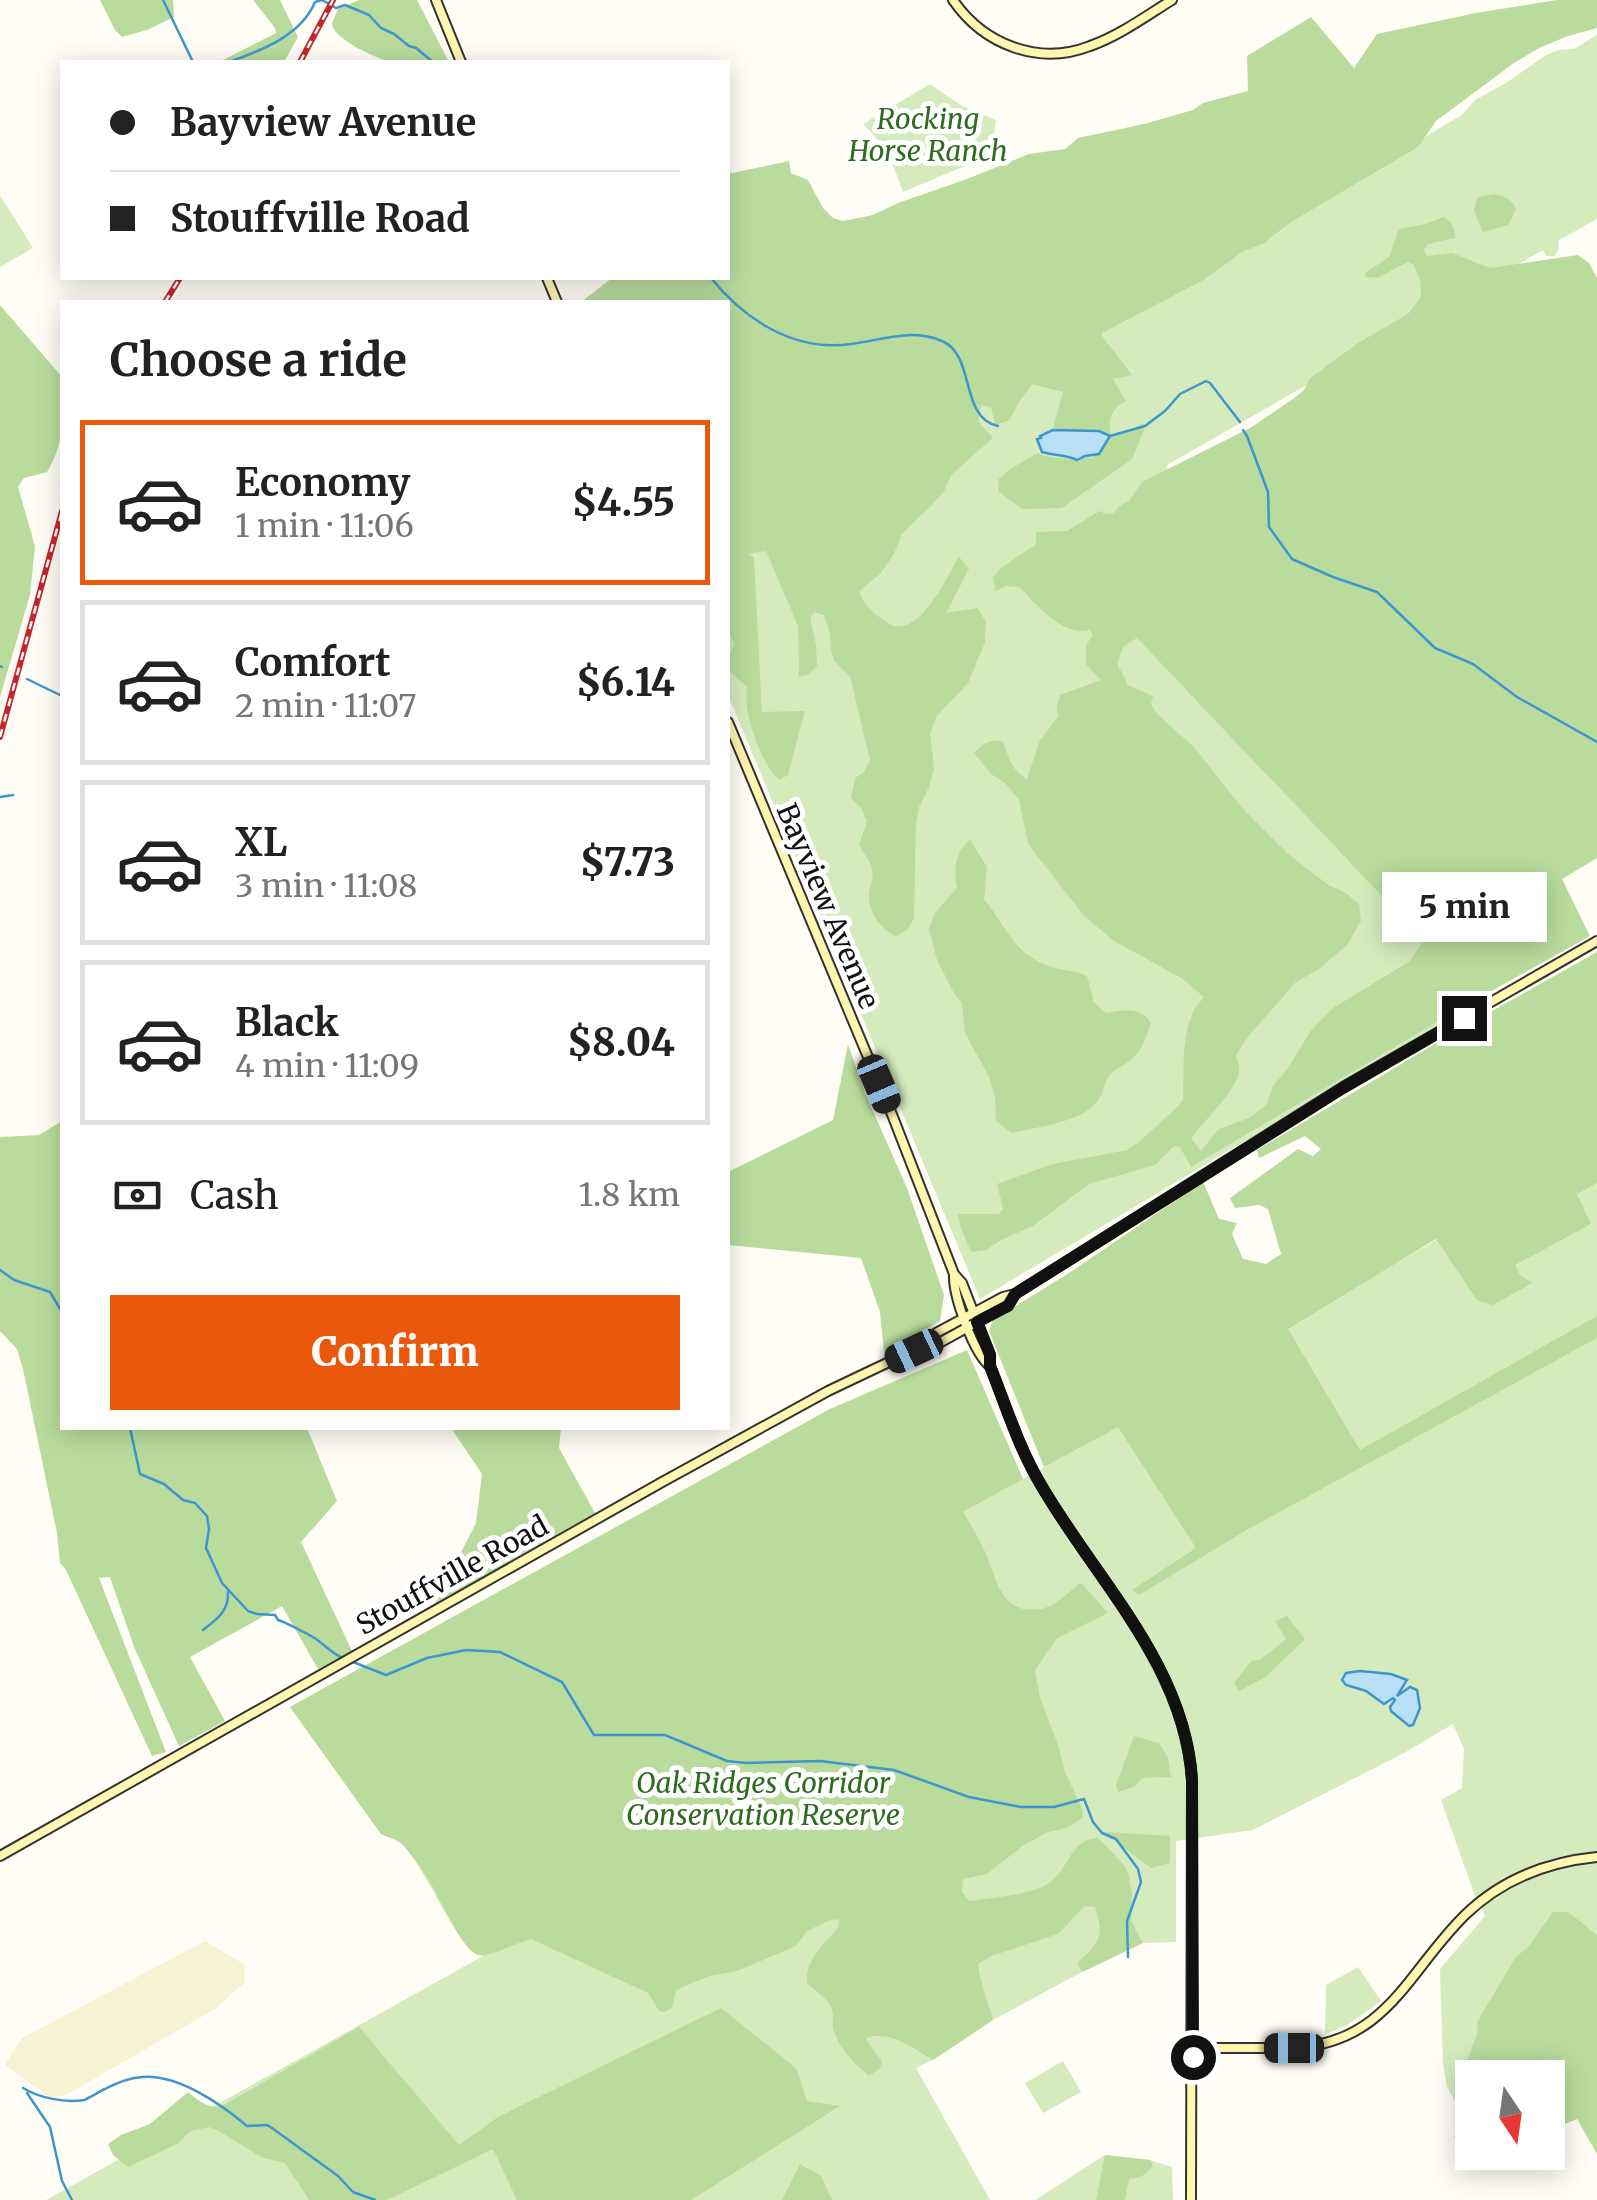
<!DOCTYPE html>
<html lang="en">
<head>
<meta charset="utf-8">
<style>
  body { margin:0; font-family:Merriweather,serif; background:#f2f2f2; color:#222; height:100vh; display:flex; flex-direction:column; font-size:38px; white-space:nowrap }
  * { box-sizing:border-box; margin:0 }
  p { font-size:32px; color:#767676 }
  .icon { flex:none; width:55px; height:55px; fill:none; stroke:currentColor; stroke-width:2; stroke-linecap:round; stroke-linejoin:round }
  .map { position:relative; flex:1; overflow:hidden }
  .side { position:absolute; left:60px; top:300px; width:670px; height:1130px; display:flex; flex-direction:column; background:#fff; border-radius:0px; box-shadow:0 5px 25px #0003 }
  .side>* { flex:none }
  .top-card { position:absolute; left:60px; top:60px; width:670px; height:220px; border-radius:0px; box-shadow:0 5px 25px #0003; display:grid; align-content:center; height:220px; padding:0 50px; background:#fff }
  .needle { width:65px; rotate:167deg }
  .tools { position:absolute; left:1455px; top:2060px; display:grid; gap:20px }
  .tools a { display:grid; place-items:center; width:110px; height:110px; border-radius:0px; background:#fff; box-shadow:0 5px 25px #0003; font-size:50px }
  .end { position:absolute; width:45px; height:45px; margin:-22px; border:12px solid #111; background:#fff; box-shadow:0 0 0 5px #fff }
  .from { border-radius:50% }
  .bubble { position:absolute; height:70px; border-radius:0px; background:#fff; box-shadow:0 5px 25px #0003; font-size:32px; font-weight:800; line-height:70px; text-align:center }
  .car { position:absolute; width:30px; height:60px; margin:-30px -15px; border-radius:12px; box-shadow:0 0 8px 2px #0007; background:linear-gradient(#222 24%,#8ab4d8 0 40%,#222 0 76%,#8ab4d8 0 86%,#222 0) }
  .top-card b { display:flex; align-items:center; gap:35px; height:95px; font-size:38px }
  .top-card b+b { border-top:2px solid #e0e0e0 }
  .top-card i { width:25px; height:25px; background:#222 }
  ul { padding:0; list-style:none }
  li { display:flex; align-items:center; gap:30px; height:165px; margin:0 20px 15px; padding:0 30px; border:5px solid #e0e0e0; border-radius:0px }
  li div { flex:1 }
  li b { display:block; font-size:38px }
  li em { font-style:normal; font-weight:800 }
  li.current { border-color:#ea580c }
  li>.icon { width:90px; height:90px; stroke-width:1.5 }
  h2 { padding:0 50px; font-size:45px; line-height:120px }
  .pay { display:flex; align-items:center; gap:25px; height:110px; padding:0 50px; font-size:38px }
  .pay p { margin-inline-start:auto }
  .primary-button { display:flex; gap:20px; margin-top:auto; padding:20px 50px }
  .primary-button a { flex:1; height:115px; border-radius:0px; background:#ea580c; color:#fff; font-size:40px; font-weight:800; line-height:115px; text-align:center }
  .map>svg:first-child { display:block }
  .farmland { fill:#f6f3d4 }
  .green { fill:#d5ebbd }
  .forest { fill:#b9dc9c; fill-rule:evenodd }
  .water { fill:#b9e0f7; stroke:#3f96cf; stroke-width:2.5 }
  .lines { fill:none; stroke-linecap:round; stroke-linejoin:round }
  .stream { stroke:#3f96cf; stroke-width:2.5 }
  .secondary-casing { stroke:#333; stroke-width:12 }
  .secondary { stroke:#fff6b0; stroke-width:8 }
  .rail-casing { stroke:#c4262e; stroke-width:6 }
  .rail { stroke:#fff; stroke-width:2.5; stroke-dasharray:8; stroke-linecap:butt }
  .route { stroke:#111; stroke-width:12 }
  .labels { text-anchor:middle; stroke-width:10; stroke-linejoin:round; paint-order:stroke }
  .park-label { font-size:28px; font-style:italic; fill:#2f6b1f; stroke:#fff }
  .street-label { font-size:28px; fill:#111; stroke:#fff }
</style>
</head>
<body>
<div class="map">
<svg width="1597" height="2200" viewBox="0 0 1597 2200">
  <rect width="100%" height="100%" fill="#fffdf5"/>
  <polygon class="farmland" points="205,1941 244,1964 245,1982 215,2009 68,2094 51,2098 5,2065 22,2038"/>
  <g class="green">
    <polygon points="1597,35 1597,219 1558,241 1559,248 1555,256 1546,256 1543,250 1167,465 1190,688 1493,998 1240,1144 980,1299 728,695 728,533 1067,349 1462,115 1475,100 1506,83 1546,55 1559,50 1574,49"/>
    <path d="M 930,84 L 962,106 L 996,120 L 991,155 L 903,192 C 891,159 888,149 863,124 Z"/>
    <polygon points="0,195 33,248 0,267"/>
    <path d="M 1597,1147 L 1597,2065 L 1548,2078 L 1472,2078 L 1472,2129 L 1453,2138 L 1465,2119 L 1447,2087 L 1443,2064 L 1440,1969 L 1485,1916 L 1475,1896 L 1441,1800 L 1462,1788 L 1464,1749 L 1453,1724 L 1404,1753 L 1253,1830 L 1176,1841 L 1176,1942 L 1143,1943 L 1082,1972 L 993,2020 L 933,2060 L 916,2068 L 990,2200 L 46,2200 L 483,1956 C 456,1949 427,1869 402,1844 C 396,1839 388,1837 381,1834 L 290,1707 L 830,1409 L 963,1512 L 1044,1467 Z"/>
    <polygon points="1358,1967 1381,2001 1346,2026 1325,2034 1326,1985"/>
    <polygon points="1063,2061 1081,2092 1043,2113 1025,2083"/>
    <polygon points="1105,2155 1150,2160 1172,2167 1173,2200 1035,2200"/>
  </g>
  <g class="forest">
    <polygon points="100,0 173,0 174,17 147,30 122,37 115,30"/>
    <polygon points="253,0 280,0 298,37 284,62 219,62 276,33 275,28"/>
    <path d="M 359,0 L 417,0 L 449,62 C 431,63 410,65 392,62 C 379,60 333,39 332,24 C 332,22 337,12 338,9 Z"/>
    <path d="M 1557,0 L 1597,0 L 1597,28 L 1568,36 L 1539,48 L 1514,63 L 1436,121 L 1418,147 L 1291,222 L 1264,243 L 1242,252 L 1205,279 L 1102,333 L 1102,336 L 1132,375 L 1113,379 L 1126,401 C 1111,410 1107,418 1111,436 L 1130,431 L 1143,423 L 1144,430 L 1132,459 L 1062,508 L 1022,509 L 999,492 L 998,480 L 1010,469 L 1038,453 C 1051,461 1066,455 1079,462 L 1082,458 L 1092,458 L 1098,452 L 1052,432 L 1063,392 L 1032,384 L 1017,405 L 1010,420 L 995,425 L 991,407 L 981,405 L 978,421 L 993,438 L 952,474 L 944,491 L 932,505 L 902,534 L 894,554 L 880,574 L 859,591 C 863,605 874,613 885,621 C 916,646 946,578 959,557 L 969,569 L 946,613 L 978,608 L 986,623 L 985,642 L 968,683 L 937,716 L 930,733 L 934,768 L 929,787 L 919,807 L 916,824 L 914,918 L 907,930 L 896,936 C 882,931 870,914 869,898 C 868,887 876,878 871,866 C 869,859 863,852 859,845 L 867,821 L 861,808 L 851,798 L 855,778 L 864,772 L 870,760 L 850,676 L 834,661 L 831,649 L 829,629 L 824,615 L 814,612 L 810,618 L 816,645 L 817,666 L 809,674 L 799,677 L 798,626 L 766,551 L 749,554 L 754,558 L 762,712 L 805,711 L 788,775 L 779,780 C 761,764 742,711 747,687 L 728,670 L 728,659 L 734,644 L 728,630 L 728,302 L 581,302 L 612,278 L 728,278 L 728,174 L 789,161 L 791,173 L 808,180 L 823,208 L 833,218 L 843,221 L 873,215 L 898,203 L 967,179 L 1029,154 L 1065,149 L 1078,138 L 1144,124 L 1193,110 L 1203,103 L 1248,91 L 1247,56 L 1311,17 L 1354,68 L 1377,34 L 1476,13 Z"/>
    <path d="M 1494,194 C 1503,196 1513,199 1516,209 L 1508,225 L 1483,232 L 1474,211 L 1477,197 Z"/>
    <path d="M 1444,217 C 1452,223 1455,228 1455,238 L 1428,244 L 1424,250 L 1427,256 L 1452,253 L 1490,268 L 1578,255 L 1589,263 L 1597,278 L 1597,858 L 1562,879 L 1590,936 L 1456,1011 L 1191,1167 L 1180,1147 L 1174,1146 L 1155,1165 L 1089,1184 L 1033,1226 L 1001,1240 L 986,1250 L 971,1252 L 961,1228 L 958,1214 L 999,1214 L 1003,1208 L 997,1184 L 1053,1164 L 1127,1150 L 1139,1142 L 1175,1109 L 1183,1100 L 1184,1050 L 1188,1025 L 1195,1008 L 1204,997 L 1183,979 L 1114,941 L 1084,916 L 1028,844 L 1019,800 L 1005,783 L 991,774 L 974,753 C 984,743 989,739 1003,741 C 1008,757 1012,771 1027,779 L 1040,740 L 1058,717 L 1057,707 L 1060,695 L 1101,680 L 1086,664 L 1086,645 L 1093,635 L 1090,630 C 1060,636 1039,606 1019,587 L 1007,586 L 995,591 L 993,577 L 1001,568 L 1036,544 L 1036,532 L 1067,531 L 1099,511 L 1106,514 L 1114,513 L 1118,507 L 1129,501 L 1142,482 L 1250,428 L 1293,399 L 1304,390 L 1309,379 L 1358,343 L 1408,314 L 1421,297 L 1420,280 L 1414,265 L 1408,262 L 1377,278 L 1366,277 L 1365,273 L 1389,257 L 1399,229 L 1422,225 ZM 1137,638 L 1419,935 L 1421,944 L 1410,961 L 1333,1008 L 1310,1032 L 1286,1071 L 1273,1086 L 1266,1105 L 1249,1118 L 1219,1129 L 1201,1151 L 1191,1138 C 1203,1123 1239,1087 1239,1071 C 1239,1065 1237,1060 1236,1055 L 1250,1034 L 1296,982 L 1319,969 L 1347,945 L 1361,921 L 1359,904 L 1346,893 L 1327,884 L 1287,853 L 1243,809 L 1194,747 L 1157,714 L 1151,704 L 1153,696 L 1128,685 L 1117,663 L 1124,646 Z"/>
    <path d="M 0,305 L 62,377 C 62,414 67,439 47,472 L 24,478 L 18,487 L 35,546 L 30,595 L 0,697 Z"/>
    <path d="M 970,840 L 987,867 L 984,899 C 1007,927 1012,952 1048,966 C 1061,971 1075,970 1087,976 L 1094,1002 L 1106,1013 C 1123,1010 1141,1007 1151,1023 C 1146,1036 1143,1049 1133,1058 C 1125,1066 1114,1068 1108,1077 C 1103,1084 1104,1092 1099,1099 C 1085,1122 1037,1127 1012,1133 L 996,1121 L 995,1096 L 989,1077 L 965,1033 L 962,1003 L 954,993 L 937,960 L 929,929 L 935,913 L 957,888 C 954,869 954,853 970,840 Z"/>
    <polygon points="1597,952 1597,1183 1577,1194 1591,1224 1515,1265 1520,1275 1533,1283 1492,1305 1477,1300 1436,1239 1288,1329 1360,1450 1597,1316 1597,1338 1243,1532 1139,1595 1132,1590 1196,1548 1118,1427 1044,1467 989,1331 993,1320 1066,1275 1203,1182 1219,1219 1237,1223 1232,1234 1243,1259 1266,1264 1281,1254 1268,1209 1259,1205 1235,1208 1230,1198 1298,1149 1313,1156 1321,1149 1305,1136 1259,1158 1257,1150 1460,1029"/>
    <polygon points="848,1044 865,1093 907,1188 944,1295 940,1321 884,1352 880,1312 861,1258 728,1245 728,1172 833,1120"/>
    <polygon points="62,1121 62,1428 307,1428 337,1501 301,1542 352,1651 318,1669 282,1606 190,1657 225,1721 179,1746 134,1647 110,1577 99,1578 166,1752 152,1756 66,1570 60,1563 57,1533 23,1369 17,1349 0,1331 0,1137 39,1135"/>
    <path d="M 967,1350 L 1023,1479 L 963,1512 C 970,1523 977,1535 983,1547 C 996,1575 999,1616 1041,1609 C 1054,1607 1070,1591 1081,1583 L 1108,1613 L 1057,1638 L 1035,1670 L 1040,1698 L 1058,1745 L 1065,1772 L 1083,1811 L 1082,1818 L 1069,1827 L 1046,1833 L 1021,1847 L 987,1874 L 963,1879 L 962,1891 L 969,1901 C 990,1898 1030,1895 1048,1884 C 1069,1870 1070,1839 1098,1838 L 1124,1865 L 1128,1873 L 1132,1894 L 1131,1921 L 1143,1943 L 1082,1972 L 1077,1963 C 1100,1942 1105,1938 1095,1907 L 1085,1906 L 1058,1934 L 991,1956 L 978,1964 L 980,1977 L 993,2020 L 933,2060 C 912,2048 891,2030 867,2038 L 866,2040 L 882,2061 L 880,2068 L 869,2076 C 854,2063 840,2050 834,2031 C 831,2023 835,2014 831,2007 C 827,1998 814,1990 807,1983 C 805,1960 823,1945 838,1928 L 839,1919 L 828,1921 L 807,1931 L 796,1946 L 737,1971 L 709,1976 L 676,1990 L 672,2008 L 664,2012 L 659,2011 L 648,1993 L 531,1939 C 518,1942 488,1958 478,1955 C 462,1951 437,1891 426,1876 C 419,1866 411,1853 402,1844 C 396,1839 388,1837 381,1834 L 290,1707 L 830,1409 Z"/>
    <polygon points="451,1428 561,1428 559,1448 595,1513 435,1603 476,1523 482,1474"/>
    <polygon points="1287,1616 1305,1639 1266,1677 1239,1691 1234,1683 1251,1661 1260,1660 1286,1639 1275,1621"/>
    <polygon points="1134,1736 1159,1743 1168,1757 1171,1777 1142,1778 1134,1787 1118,1792 1116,1785"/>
    <polygon points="1103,1832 1170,1836 1170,1863 1151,1868"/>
    <polygon points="1553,1912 1568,1912 1597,1935 1597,2154 1577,2119 1548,2131 1548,2078 1472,2078 1472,2082 1467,2078 1466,2063 1478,2032 1477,2022 1516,1957 1529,1946"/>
    <path d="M 721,2008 L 797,2069 L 807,2101 L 840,2106 L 691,2200 L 517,2200 L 493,2149 L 387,2200 L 309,2200 L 285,2163 L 261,2157 L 219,2131 L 209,2127 L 191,2131 L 177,2144 L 128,2167 L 113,2155 L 108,2144 L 121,2135 L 150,2124 L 188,2092 C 199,2101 208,2109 222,2106 L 359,2027 L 459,2145 L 498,2117 Z"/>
    <path d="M 1105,2155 L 1150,2160 L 1153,2164 C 1149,2175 1139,2178 1129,2179 L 1125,2200 L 1096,2200 Z"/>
    <polygon points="800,2164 821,2176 832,2200 782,2200"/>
  </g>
  <g class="water">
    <path d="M 1053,430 L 1099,431 L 1110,436 L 1099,454 L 1085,456 L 1077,460 C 1066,454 1055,456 1042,452 L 1037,439 L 1041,438 L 1040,436 Z"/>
    <polygon points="1360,1671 1391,1674 1407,1680 1397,1696 1410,1687 1417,1690 1420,1708 1413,1725 1409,1726 1391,1711 1390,1707 1395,1700 1393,1698 1384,1704 1366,1691 1346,1685 1342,1680 1346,1673"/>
  </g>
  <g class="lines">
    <g class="stream">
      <polyline points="163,0 193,62"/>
      <path d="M 229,62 C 260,51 301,36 315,2 L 322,0 L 336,8 L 345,5 L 369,15 L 381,28 L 394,34 L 409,46 L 416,48 L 433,62"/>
      <path d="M 711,278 C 745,320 794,352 851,344 C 883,340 910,328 942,341 C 976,355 959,418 998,426"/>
      <polyline points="1243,430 1247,436 1268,492 1269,527 1292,559 1333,577 1377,592 1435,648 1473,664 1517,697 1597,742"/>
      <polyline points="1110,436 1145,426 1165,411 1180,394 1206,381 1210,383 1240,422"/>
      <polyline points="0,666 2,667"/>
      <polyline points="27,679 62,696"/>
      <polyline points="0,797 13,795"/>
      <polyline points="0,1270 14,1280 50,1292 62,1312"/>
      <path d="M 130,1428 L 140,1474 L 164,1484 L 183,1500 L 195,1503 L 207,1516 L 209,1529 L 206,1548 L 222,1583 L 248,1611 L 257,1614 L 275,1615 L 278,1620 C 285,1622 310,1635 316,1639 C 326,1646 331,1653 343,1658"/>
      <path d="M 203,1630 C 217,1619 229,1611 228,1592"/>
      <polyline points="353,1662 386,1675 427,1658 466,1650 500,1652 562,1682 594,1735 665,1735 727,1761 747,1763 820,1761 894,1770 969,1797 1021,1807 1054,1807 1084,1799 1093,1822 1102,1833 1116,1839 1138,1869 1141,1882 1127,1921 1128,1957"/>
      <path d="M 23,2088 C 39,2098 65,2103 84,2100 C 90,2098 98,2092 105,2089 C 116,2083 129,2078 142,2077 C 178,2074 221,2104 247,2126 L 267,2125 L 272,2128 L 338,2176 L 353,2192 L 375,2200"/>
      <polyline points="27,2093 50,2127 62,2181 72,2200"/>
    </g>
    <g class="secondary-casing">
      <g id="secondary">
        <polyline points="436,0 461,62"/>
        <path d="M 953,0 C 984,45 1039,66 1090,46 C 1119,36 1146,16 1172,0"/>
        <polyline points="547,278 557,302"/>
        <path d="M 728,722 L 893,1117 L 954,1274 L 962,1283 L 990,1355 L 990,1366 C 1006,1406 1019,1449 1041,1485 C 1096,1580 1185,1665 1192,1781 L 1191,2200"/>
        <path d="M 954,1275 C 953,1296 974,1354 990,1366"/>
        <polyline points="931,1342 936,1333 1003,1297 1015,1294 1343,1087 1597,941"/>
        <polyline points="0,1856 664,1481 828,1391 931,1342 941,1342 1008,1305 1015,1294"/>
        <path d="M 1193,2048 L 1294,2048 C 1388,2042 1407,1972 1465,1915 C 1501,1880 1547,1862 1597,1857"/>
      </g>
    </g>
    <use href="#secondary" class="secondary"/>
    <g class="rail-casing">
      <g id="rail">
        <polyline points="300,62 333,0"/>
        <polyline points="165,302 180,278"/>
        <polyline points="0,737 62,511"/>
      </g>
    </g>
    <use href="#rail" class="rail"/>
  </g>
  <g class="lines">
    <path class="route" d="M 1193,2057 L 1192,1780 C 1185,1665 1096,1580 1041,1485 C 1019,1448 1006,1406 990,1366 L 990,1355 L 977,1322 L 1008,1306 L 1015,1294 L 1343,1088 L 1464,1018"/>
  </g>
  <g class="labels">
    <g class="park-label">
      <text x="928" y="129">Rocking<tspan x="928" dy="32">Horse Ranch</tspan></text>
      <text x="763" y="1793">Oak Ridges Corridor<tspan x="763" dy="32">Conservation Reserve</tspan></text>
    </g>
    <g class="street-label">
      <text transform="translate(828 906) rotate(67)" y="10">Bayview Avenue</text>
      <text transform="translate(452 1575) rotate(-29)" y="10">Stouffville Road</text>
    </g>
  </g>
</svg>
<div class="tools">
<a><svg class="needle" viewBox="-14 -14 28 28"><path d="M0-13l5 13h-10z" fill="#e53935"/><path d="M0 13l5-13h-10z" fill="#767676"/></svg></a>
</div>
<i class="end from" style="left:1193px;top:2057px"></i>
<i class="end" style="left:1464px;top:1018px"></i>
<div class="bubble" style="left:1382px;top:872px;width:165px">5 min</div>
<i class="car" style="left:879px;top:1084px;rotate:157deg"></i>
<i class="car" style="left:914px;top:1351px;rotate:245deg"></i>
<i class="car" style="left:1294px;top:2048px;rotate:270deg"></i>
<div class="top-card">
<b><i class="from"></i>Bayview Avenue</b>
<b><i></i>Stouffville Road</b>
</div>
<section class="side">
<h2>Choose a ride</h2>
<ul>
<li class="current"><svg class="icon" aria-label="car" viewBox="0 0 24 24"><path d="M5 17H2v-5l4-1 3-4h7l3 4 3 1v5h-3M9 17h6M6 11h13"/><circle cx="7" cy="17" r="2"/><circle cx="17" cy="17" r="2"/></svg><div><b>Economy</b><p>1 min · 11:06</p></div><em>$4.55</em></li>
<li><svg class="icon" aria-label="car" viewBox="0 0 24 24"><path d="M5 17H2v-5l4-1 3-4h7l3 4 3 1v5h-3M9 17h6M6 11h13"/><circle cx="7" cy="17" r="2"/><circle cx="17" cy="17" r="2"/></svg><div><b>Comfort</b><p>2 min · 11:07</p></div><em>$6.14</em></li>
<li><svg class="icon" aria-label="car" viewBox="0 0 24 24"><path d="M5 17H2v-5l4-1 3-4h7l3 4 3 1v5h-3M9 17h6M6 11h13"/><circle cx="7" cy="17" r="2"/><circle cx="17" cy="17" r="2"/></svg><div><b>XL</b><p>3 min · 11:08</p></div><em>$7.73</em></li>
<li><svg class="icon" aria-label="car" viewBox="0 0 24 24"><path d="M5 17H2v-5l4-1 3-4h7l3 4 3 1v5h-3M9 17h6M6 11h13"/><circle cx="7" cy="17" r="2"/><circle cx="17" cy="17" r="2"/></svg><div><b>Black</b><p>4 min · 11:09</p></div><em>$8.04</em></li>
</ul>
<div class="pay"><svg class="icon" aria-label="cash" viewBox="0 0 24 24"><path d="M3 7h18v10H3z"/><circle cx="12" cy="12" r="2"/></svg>Cash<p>1.8 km</p></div>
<div class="primary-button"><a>Confirm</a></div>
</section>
</div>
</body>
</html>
